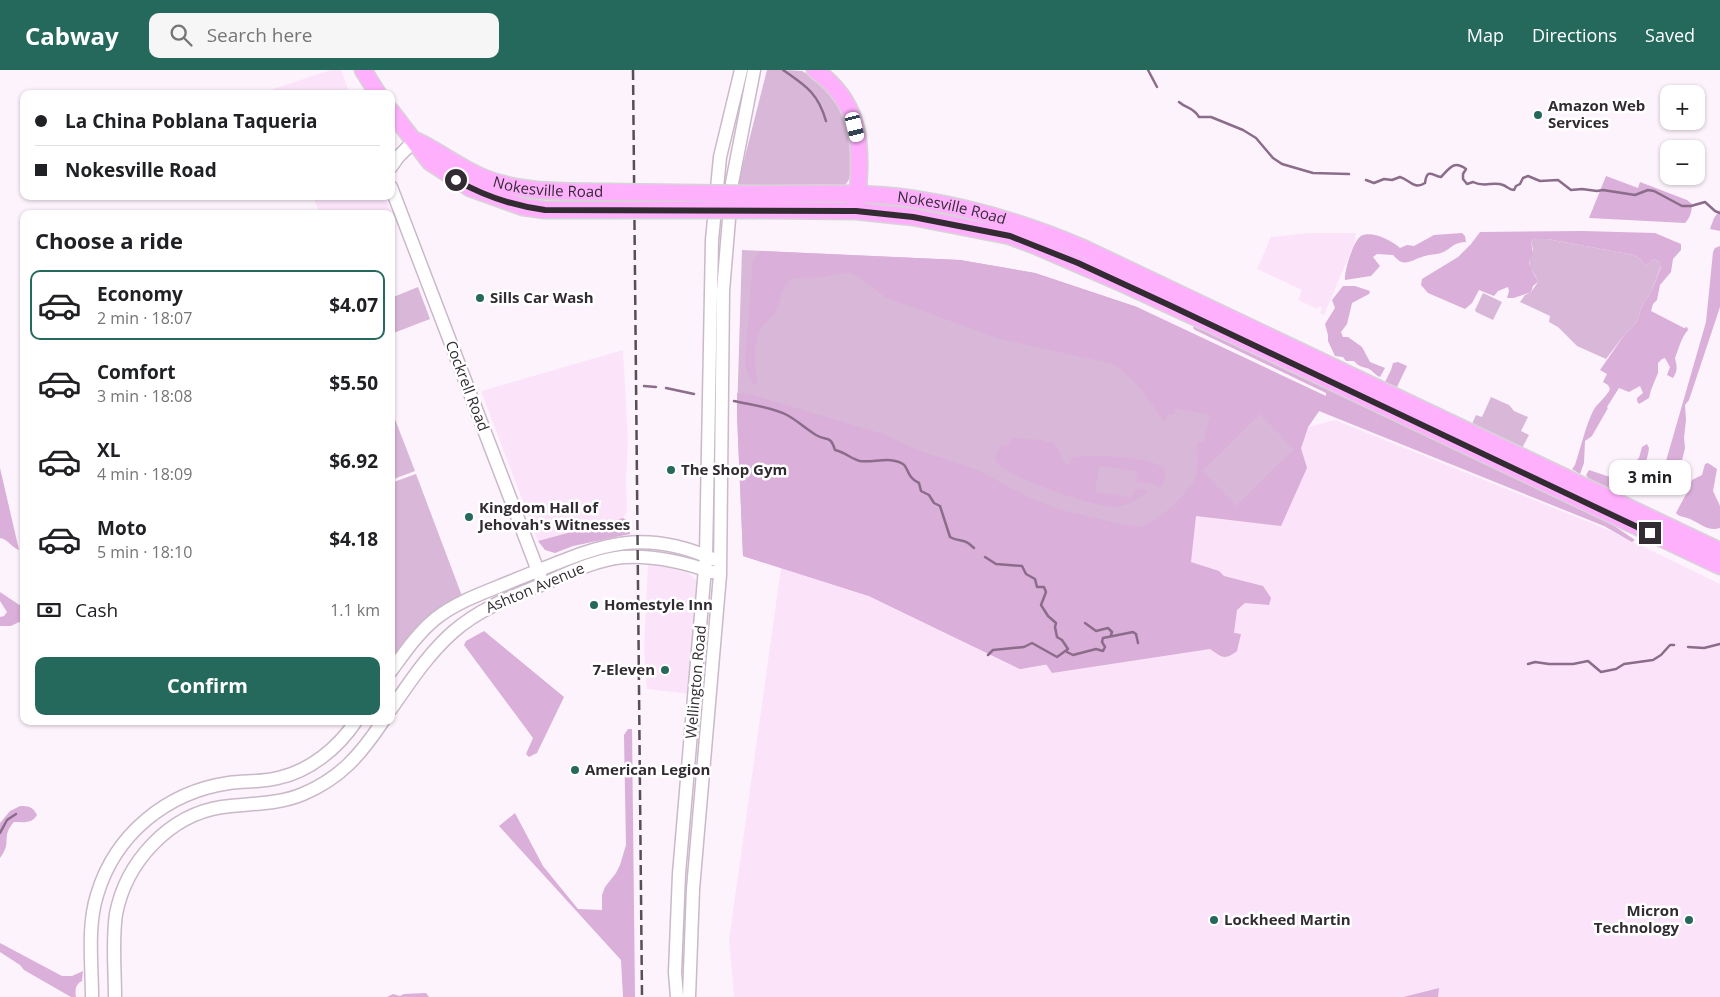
<!DOCTYPE html>
<html lang="en">
<head>
<meta charset="utf-8">
<style>
  body { margin:0; font-family:"Open Sans",sans-serif; background:#f6f6f6; color:#202124; height:100vh; display:flex; flex-direction:column; font-size:19px; white-space:nowrap }
  * { box-sizing:border-box; margin:0 }
  p { font-size:16px; color:#757577 }
  .icon { flex:none; width:28px; height:28px; fill:none; stroke:currentColor; stroke-width:2; stroke-linecap:round; stroke-linejoin:round }
  .map { position:relative; flex:1; overflow:hidden }
  .details { position:absolute; left:20px; top:140px; width:375px; height:515px; display:flex; flex-direction:column; background:#fff; border-radius:10px; box-shadow:0 1px 4px #0004 }
  .details>* { flex:none }
  .top-card { position:absolute; left:20px; top:20px; width:375px; height:110px; border-radius:10px; box-shadow:0 1px 4px #0004; display:grid; align-content:center; height:110px; padding:0 15px; background:#fff }
  .buttons { position:absolute; left:1660px; top:15px; display:grid; gap:10px }
  .buttons a { display:grid; place-items:center; width:45px; height:45px; border-radius:10px; background:#fff; box-shadow:0 1px 4px #0004; font-size:25px }
  .end { position:absolute; width:22px; height:22px; margin:-11px; border:6px solid #322c32; background:#fff; box-shadow:0 0 0 2px #fff }
  .from { border-radius:50% }
  .bubble { position:absolute; height:35px; border-radius:10px; background:#fff; box-shadow:0 1px 4px #0004; font-size:16px; font-weight:700; line-height:35px; text-align:center }
  .car { position:absolute; width:15px; height:30px; margin:-15px -8px; border-radius:6px; box-shadow:0 0 4px 1px #0007; background:linear-gradient(#fff 24%,#345 0 40%,#fff 0 76%,#345 0 86%,#fff 0) }
  .top-card b { display:flex; align-items:center; gap:18px; height:48px; font-size:19px }
  .top-card b+b { border-top:1px solid #e0e0e0 }
  .top-card i { width:12px; height:12px; background:#202124 }
  ul { padding:0; list-style:none }
  li { display:flex; align-items:center; gap:15px; height:70px; margin:0 10px 8px; padding:0 5px; border:2px solid transparent; border-radius:10px }
  li div { flex:1 }
  li b { display:block; font-size:19px }
  li em { font-style:normal; font-weight:700 }
  li.selected { border-color:#24695b }
  li>.icon { width:45px; height:45px; stroke-width:1.5 }
  h2 { padding:0 15px; font-size:22px; line-height:60px }
  .pay { display:flex; align-items:center; gap:12px; height:55px; padding:0 15px; font-size:19px }
  .pay p { margin-inline-start:auto }
  .button { display:flex; gap:10px; margin-top:auto; padding:10px 15px }
  .button a { flex:1; height:58px; border-radius:10px; background:#24695b; color:#fff; font-size:20px; font-weight:700; line-height:58px; text-align:center }
  header { display:flex; align-items:center; gap:30px; box-sizing:border-box; height:70px; padding:0 25px; background:#24695b; color:#fff }
  header strong { font-size:24px }
  nav { display:flex; gap:28px; margin-inline-start:auto; font-size:18px }
  .search { width:350px; height:45px; background:#f6f6f6; display:flex; align-items:center; gap:12px; box-sizing:border-box; padding:0 18px; border-radius:10px; color:#757577; font-size:19px }
  .map>svg:first-child { display:block }
  .built { fill:#fbe4fa }
  .green { fill:#d9b7d8 }
  .forest { fill:#daafd9; fill-rule:evenodd }
  .lines { fill:none; stroke-linecap:round; stroke-linejoin:round }
  .stream { stroke:#8b6c8a; stroke-width:2.5 }
  .secondary-casing { stroke:#cab9c9; stroke-width:15 }
  .highway-casing { stroke:#d6d5d6; stroke-width:19 }
  .secondary { stroke:#fff; stroke-width:12 }
  .highway { stroke:#ffb0fd; stroke-width:16 }
  .rail { stroke:#564f56; stroke-width:2.5; stroke-dasharray:10 5; stroke-linecap:butt }
  .highway-bridge-casing { stroke:#d6d5d6; stroke-width:19; stroke-linecap:butt }
  .highway-bridge { stroke:#ffb0fd; stroke-width:16 }
  .route { stroke:#322c32; stroke-width:6 }
  .poi-dot { fill:#24695b; stroke:#fff; stroke-width:2 }
  .labels { text-anchor:middle; stroke-width:5; stroke-linejoin:round; paint-order:stroke }
  .poi-label { font-size:15px; font-weight:bold; fill:#322c32; stroke:#fff; text-anchor:start }
  .street-label { font-size:15px; fill:#322c32; stroke:#fff }
</style>
</head>
<body>
<header>
<strong>Cabway</strong>
<div class="search"><svg class="icon" aria-label="search" viewBox="0 0 24 24"><circle cx="10" cy="10" r="6"/><path d="M15 15l6 6"/></svg>Search here</div>
<nav><a>Map</a><a>Directions</a><a>Saved</a></nav>
</header>
<div class="map">
<svg width="1720" height="927" viewBox="0 0 1720 927">
  <rect width="100%" height="100%" fill="#fdf3fc"/>
  <g class="built">
    <polygon points="331,0 341,0 350,24 275,24 273,19"/>
    <polygon points="313,126 385,126 395,152 396,158 391,163 391,144 320,144"/>
    <polygon points="1310,163 1356,163 1354,174 1324,245 1320,243 1322,238 1319,236 1317,239 1298,230 1302,220 1257,199 1271,167"/>
    <polygon points="623,280 628,371 626,409 627,442 623,448 538,471 481,321"/>
    <polygon points="1335,350 1611,461 1720,514 1720,927 1438,927 1438,918 1403,927 734,927 729,870 781,498 869,526 1020,599 1216,567 1173,507 1183,440 1278,447 1308,357"/>
    <polygon points="648,492 688,503 697,511 699,515 690,624 647,619 644,580"/>
  </g>
  <g class="green">
    <path d="M 767,0 C 777,0 793,0 802,1 C 836,18 851,54 851,91 C 851,102 852,111 841,118 L 738,117 L 741,102 Z"/>
    <polygon points="1534,169 1547,169 1634,185 1640,189 1646,196 1654,189 1659,192 1661,196 1651,222 1641,238 1637,252 1625,264 1606,289 1577,276 1558,257 1549,252 1550,246 1520,232 1525,225 1531,222 1538,212 1536,207 1530,198 1530,188 1533,180 1531,171"/>
    <polygon points="742,180 960,190 1035,203 1137,237 1319,341 1308,357 1278,447 1183,440 1173,507 1216,567 1020,599 869,526 743,486 737,344"/>
    <polygon points="418,217 430,249 391,264 391,228"/>
    <polygon points="1483,223 1502,232 1493,250 1476,242 1475,240"/>
    <polygon points="1491,327 1509,335 1514,341 1528,347 1521,361 1529,365 1521,380 1471,356 1476,345 1482,347"/>
    <polygon points="391,339 415,401 391,410"/>
    <polygon points="416,404 462,526 420,556 392,587 391,413"/>
  </g>
  <g class="forest">
    <path d="M 1606,106 L 1638,118 L 1640,112 L 1687,130 L 1692,134 C 1692,141 1690,148 1685,153 L 1589,148 Z"/>
    <polygon points="1720,140 1720,161 1710,159 1714,148"/>
    <path d="M 1583,161 L 1655,163 L 1681,174 L 1681,180 L 1673,189 L 1671,202 L 1660,215 L 1657,230 L 1653,234 L 1651,241 L 1684,258 L 1687,257 L 1688,260 C 1681,268 1679,278 1675,288 C 1677,297 1678,300 1673,308 L 1667,305 L 1670,297 L 1665,288 L 1662,289 L 1658,293 L 1658,303 L 1651,320 L 1649,328 L 1639,334 L 1637,331 L 1637,328 L 1643,323 L 1640,316 L 1629,322 L 1619,318 L 1607,337 L 1608,338 L 1592,366 L 1585,371 L 1584,393 L 1580,404 L 1572,399 L 1575,395 C 1581,377 1585,358 1593,341 C 1597,333 1606,328 1610,319 L 1608,315 L 1603,312 L 1607,304 L 1600,300 L 1625,264 L 1637,252 L 1641,238 L 1651,222 L 1661,197 L 1659,192 L 1654,189 L 1646,196 L 1640,189 L 1634,185 L 1547,169 L 1534,169 L 1531,171 L 1533,185 C 1524,195 1535,203 1538,212 L 1533,216 L 1531,222 L 1514,228 L 1507,228 L 1509,221 L 1508,217 L 1498,221 L 1494,226 L 1479,220 L 1472,233 L 1465,239 L 1428,223 L 1421,215 L 1422,209 L 1458,187 L 1471,174 L 1480,162 Z"/>
    <path d="M 1462,163 L 1465,166 L 1466,172 C 1451,173 1452,179 1441,183 C 1436,185 1430,184 1425,186 C 1410,190 1405,199 1393,185 L 1377,184 L 1373,187 L 1380,196 L 1371,206 L 1345,210 C 1344,202 1353,171 1361,166 C 1371,160 1393,171 1400,178 L 1407,175 L 1414,176 L 1434,165 Z"/>
    <polygon points="1720,176 1720,237 1689,330 1685,335 1686,350 1684,368 1685,378 1675,419 1671,423 1668,424 1660,419 1657,413 1664,398 1706,252 1713,182 1715,178"/>
    <path d="M 761,181 L 960,190 L 1035,203 L 1137,237 L 1326,326 L 1326,323 L 1195,260 L 1193,258 L 1195,254 L 1607,451 L 1635,470 L 1632,472 L 1604,456 L 1319,341 L 1308,357 L 1301,378 L 1307,398 L 1281,456 L 1196,446 L 1191,492 L 1219,501 L 1224,506 L 1263,516 L 1271,528 L 1269,535 L 1245,533 L 1237,540 L 1234,563 L 1241,564 L 1237,581 C 1224,591 1222,587 1210,579 L 1052,603 L 1046,594 L 1020,599 L 869,526 L 743,486 L 737,344 L 737,323 L 752,325 L 883,364 L 917,380 L 978,400 L 1029,428 L 1061,440 L 1124,455 L 1142,457 L 1157,449 L 1176,433 L 1193,414 L 1196,407 L 1198,394 L 1197,372 L 1204,372 L 1210,345 L 1176,338 L 1174,344 L 1167,345 L 1164,352 C 1148,328 1137,310 1113,294 L 997,268 L 885,227 L 856,205 L 847,202 L 823,207 L 792,208 C 781,217 781,227 777,239 C 774,247 766,251 762,257 C 751,274 756,297 757,315 L 752,313 L 747,301 L 745,292 L 753,191 ZM 1260,344 L 1294,379 L 1236,436 L 1202,401 Z"/>
    <path d="M 1343,216 L 1355,216 L 1370,221 L 1369,224 L 1352,233 L 1347,254 L 1341,262 L 1343,267 L 1348,267 L 1362,277 L 1370,292 L 1385,298 L 1380,307 C 1375,305 1373,301 1369,299 C 1362,296 1360,298 1354,291 L 1346,291 L 1343,287 L 1335,286 L 1328,271 L 1328,265 L 1325,254 L 1335,238 L 1332,230 Z"/>
    <polygon points="1398,292 1407,296 1397,317 1385,312 1391,300 1393,293"/>
    <path d="M 1014,368 L 1043,370 L 1045,372 L 1053,372 L 1058,379 L 1063,392 L 1069,395 L 1073,387 C 1079,387 1083,385 1089,386 C 1106,386 1153,387 1164,399 L 1165,406 L 1161,418 L 1150,413 L 1136,412 L 1137,403 L 1136,401 L 1099,396 L 1095,422 L 1132,428 L 1135,419 L 1145,420 L 1147,422 C 1139,429 1127,436 1116,437 C 1098,438 1000,406 996,390 C 995,385 999,380 1001,376 L 1008,375 Z"/>
    <path d="M 1647,374 L 1649,378 C 1648,389 1639,416 1631,425 L 1624,425 L 1588,408 L 1586,405 L 1589,400 L 1610,407 L 1620,413 L 1625,411 L 1625,401 L 1639,388 L 1642,377 Z"/>
    <path d="M 1708,393 L 1717,399 L 1713,421 L 1720,436 L 1720,458 C 1708,462 1700,453 1690,449 C 1685,447 1682,447 1678,445 L 1676,443 L 1685,426 L 1689,421 L 1692,410 L 1702,405 L 1705,394 Z"/>
    <path d="M 0,398 L 19,480 C 11,477 8,469 0,468 Z"/>
    <polygon points="623,448 629,451 630,464 573,476 555,483 545,480 538,471"/>
    <polygon points="0,522 24,538 24,553 19,552 11,556 0,556 0,547 4,546 7,542 0,531"/>
    <polygon points="484,561 564,627 537,683 529,687 526,684 533,668 464,575 466,571"/>
    <polygon points="628,659 632,659 635,927 623,927 621,890 499,756 515,743 543,796 578,839 602,840 602,825 605,817 616,803 620,795 626,775 624,665"/>
    <path d="M 20,736 C 29,736 32,736 37,745 C 32,754 23,752 14,752 C 0,768 13,771 0,788 L 0,753 L 10,741 Z"/>
    <path d="M 0,873 L 62,906 L 72,906 L 83,901 L 82,911 C 75,914 75,921 76,927 L 71,927 L 24,900 L 20,895 L 0,882 Z"/>
    <polygon points="1439,918 1438,927 1403,927"/>
    <polygon points="426,923 429,927 387,927 393,924 400,926 404,924"/>
  </g>
  <g class="lines">
    <g class="stream">
      <path d="M 783,0 C 806,16 818,23 826,51"/>
      <polyline points="1148,0 1157,17"/>
      <path d="M 1179,32 C 1187,39 1193,37 1199,47 L 1211,47 L 1243,60 L 1256,68 L 1273,88 L 1282,94 L 1313,103 L 1349,104"/>
      <path d="M 1366,110 L 1374,113 L 1384,109 L 1392,110 L 1400,107 C 1410,110 1414,120 1425,113 C 1427,97 1433,106 1441,107 C 1450,98 1453,90 1466,99 L 1463,104 L 1463,109 L 1467,114 L 1473,112 C 1485,118 1493,111 1503,115 C 1508,117 1509,120 1514,120 L 1516,116 L 1520,114 L 1523,108 L 1528,106 L 1540,111 L 1558,110 L 1571,120 L 1582,119 L 1597,121 L 1603,120 L 1635,125 L 1648,120 L 1654,121 L 1682,136 L 1691,136 L 1705,132 L 1715,141 L 1720,143"/>
      <polyline points="644,316 656,317"/>
      <polyline points="666,318 694,324"/>
      <path d="M 734,331 C 752,335 771,337 787,345 C 798,351 806,359 816,365 C 827,372 830,364 835,380 C 845,382 851,389 860,391 C 873,393 891,386 903,394 C 908,397 907,408 919,413 L 921,421 L 929,425 L 934,433 L 940,436 L 950,467 C 960,473 963,467 974,478"/>
      <polyline points="985,487 996,494 1022,496 1026,504 1035,509 1037,517 1044,517 1046,522 1041,535 1048,546 1056,553 1055,557 1057,567 1062,570 1068,579 1057,587 1032,573 1024,577 993,580 988,585"/>
      <polyline points="1085,553 1096,561 1108,558 1112,562 1111,565"/>
      <polyline points="1688,577 1704,578 1720,574"/>
      <polyline points="1067,582 1073,585 1096,579 1103,581 1105,577 1102,572 1103,568 1133,562 1136,564 1138,573"/>
      <polyline points="1528,594 1535,592 1549,594 1573,594 1588,591 1601,602 1616,599 1624,594 1653,590 1661,585 1670,575 1674,575"/>
      <polyline points="0,763 7,750 16,744"/>
    </g>
    <g class="secondary-casing">
      <g id="secondary">
        <polyline points="391,97 398,87 415,70"/>
        <polyline points="391,117 543,514"/>
        <path d="M 391,601 C 405,582 417,564 435,549 C 459,530 489,521 517,509 C 591,480 634,454 713,489"/>
        <path d="M 391,639 C 410,612 428,584 453,562 C 479,539 511,527 543,514 C 569,503 595,490 623,487 C 653,485 684,492 712,502"/>
        <path d="M 92,927 C 92,894 87,857 97,825 C 115,764 167,722 229,713 C 245,711 262,712 278,708 C 310,701 338,678 356,651"/>
        <path d="M 115,927 C 115,900 112,871 116,844 C 126,792 169,745 222,737 C 249,733 277,735 303,724 C 341,708 361,684 383,651"/>
        <polyline points="677,927 675,902 679,804 706,486 712,170 720,87 741,0"/>
        <polyline points="689,927 693,819 720,505 723,221 732,113 754,0"/>
      </g>
    </g>
    <g class="highway-casing">
      <g id="highway">
        <polyline points="363,0 378,24"/>
        <path d="M 815,0 C 865,35 861,81 857,135"/>
        <polyline points="391,41 430,92 470,118 523,137 545,140 609,140"/>
        <path id="s1" d="M 417,71 C 440,82 460,98 484,108 C 524,124 567,121 609,122"/>
        <path id="s2" d="M 754,124 C 807,124 861,121 914,129 C 973,138 1030,155 1085,179 L 1720,481"/>
        <polyline points="754,140 856,141 913,147 1010,166 1034,175 1124,214 1215,256 1720,496"/>
      </g>
    </g>
    <use href="#secondary" class="secondary"/>
    <use href="#highway" class="highway"/>
    <polyline class="rail" points="633,0 642,927"/>
    <g class="highway-bridge-casing">
      <g id="highway-bridge">
        <polyline points="609,122 754,124"/>
        <polyline points="609,140 754,140"/>
      </g>
    </g>
    <use href="#highway-bridge" class="highway-bridge"/>
  </g>
  <g class="lines">
    <path class="route" d="M 456,110 C 484,126 514,136 545,140 L 856,141 L 913,147 L 1010,166 L 1078,193 L 1169,235 L 1650,463"/>
  </g>
  <g class="poi-dot">
    <circle cx="1538" cy="45" r="5"/>
    <circle cx="480" cy="228" r="5"/>
    <circle cx="671" cy="400" r="5"/>
    <circle cx="469" cy="447" r="5"/>
    <circle cx="594" cy="535" r="5"/>
    <circle cx="665" cy="600" r="5"/>
    <circle cx="575" cy="700" r="5"/>
    <circle cx="1214" cy="850" r="5"/>
    <circle cx="1689" cy="850" r="5"/>
  </g>
  <g class="labels">
    <g class="poi-label">
      <text x="1548" y="41">Amazon Web<tspan x="1548" dy="17">Services</tspan></text>
      <text x="490" y="233">Sills Car Wash</text>
      <text x="681" y="405">The Shop Gym</text>
      <text x="479" y="443">Kingdom Hall of<tspan x="479" dy="17">Jehovah's Witnesses</tspan></text>
      <text x="604" y="540">Homestyle Inn</text>
      <text x="655" y="605" text-anchor="end">7-Eleven</text>
      <text x="585" y="705">American Legion</text>
      <text x="1679" y="846" text-anchor="end">Micron<tspan x="1679" dy="17">Technology</tspan></text>
      <text x="1224" y="855">Lockheed Martin</text>
    </g>
    <g class="street-label">
      <text dy="5" stroke="none"><textPath href="#s1" startOffset="142">Nokesville Road</textPath></text>
      <text dy="5" stroke="none"><textPath href="#s2" startOffset="199">Nokesville Road</textPath></text>
      <text transform="translate(467 316) rotate(69)" y="5">Cockrell Road</text>
      <text transform="translate(535 518) rotate(-23)" y="5">Ashton Avenue</text>
      <text transform="translate(696 612) rotate(-85)" y="5">Wellington Road</text>
    </g>
  </g>
</svg>
<div class="buttons">
<a>+</a>
<a>−</a>
</div>
<i class="end from" style="left:456px;top:110px"></i>
<i class="end" style="left:1650px;top:463px"></i>
<div class="bubble" style="left:1609px;top:390px;width:82px">3 min</div>
<i class="car" style="left:855px;top:57px;rotate:166deg"></i>
<div class="top-card">
<b><i class="from"></i>La China Poblana Taqueria</b>
<b><i></i>Nokesville Road</b>
</div>
<section class="details">
<h2>Choose a ride</h2>
<ul>
<li class="selected"><svg class="icon" aria-label="car" viewBox="0 0 24 24"><path d="M5 17H2v-5l4-1 3-4h7l3 4 3 1v5h-3M9 17h6M6 11h13"/><circle cx="7" cy="17" r="2"/><circle cx="17" cy="17" r="2"/></svg><div><b>Economy</b><p>2 min · 18:07</p></div><em>$4.07</em></li>
<li><svg class="icon" aria-label="car" viewBox="0 0 24 24"><path d="M5 17H2v-5l4-1 3-4h7l3 4 3 1v5h-3M9 17h6M6 11h13"/><circle cx="7" cy="17" r="2"/><circle cx="17" cy="17" r="2"/></svg><div><b>Comfort</b><p>3 min · 18:08</p></div><em>$5.50</em></li>
<li><svg class="icon" aria-label="car" viewBox="0 0 24 24"><path d="M5 17H2v-5l4-1 3-4h7l3 4 3 1v5h-3M9 17h6M6 11h13"/><circle cx="7" cy="17" r="2"/><circle cx="17" cy="17" r="2"/></svg><div><b>XL</b><p>4 min · 18:09</p></div><em>$6.92</em></li>
<li><svg class="icon" aria-label="car" viewBox="0 0 24 24"><path d="M5 17H2v-5l4-1 3-4h7l3 4 3 1v5h-3M9 17h6M6 11h13"/><circle cx="7" cy="17" r="2"/><circle cx="17" cy="17" r="2"/></svg><div><b>Moto</b><p>5 min · 18:10</p></div><em>$4.18</em></li>
</ul>
<div class="pay"><svg class="icon" aria-label="cash" viewBox="0 0 24 24"><path d="M3 7h18v10H3z"/><circle cx="12" cy="12" r="2"/></svg>Cash<p>1.1 km</p></div>
<div class="button"><a>Confirm</a></div>
</section>
</div>
</body>
</html>
